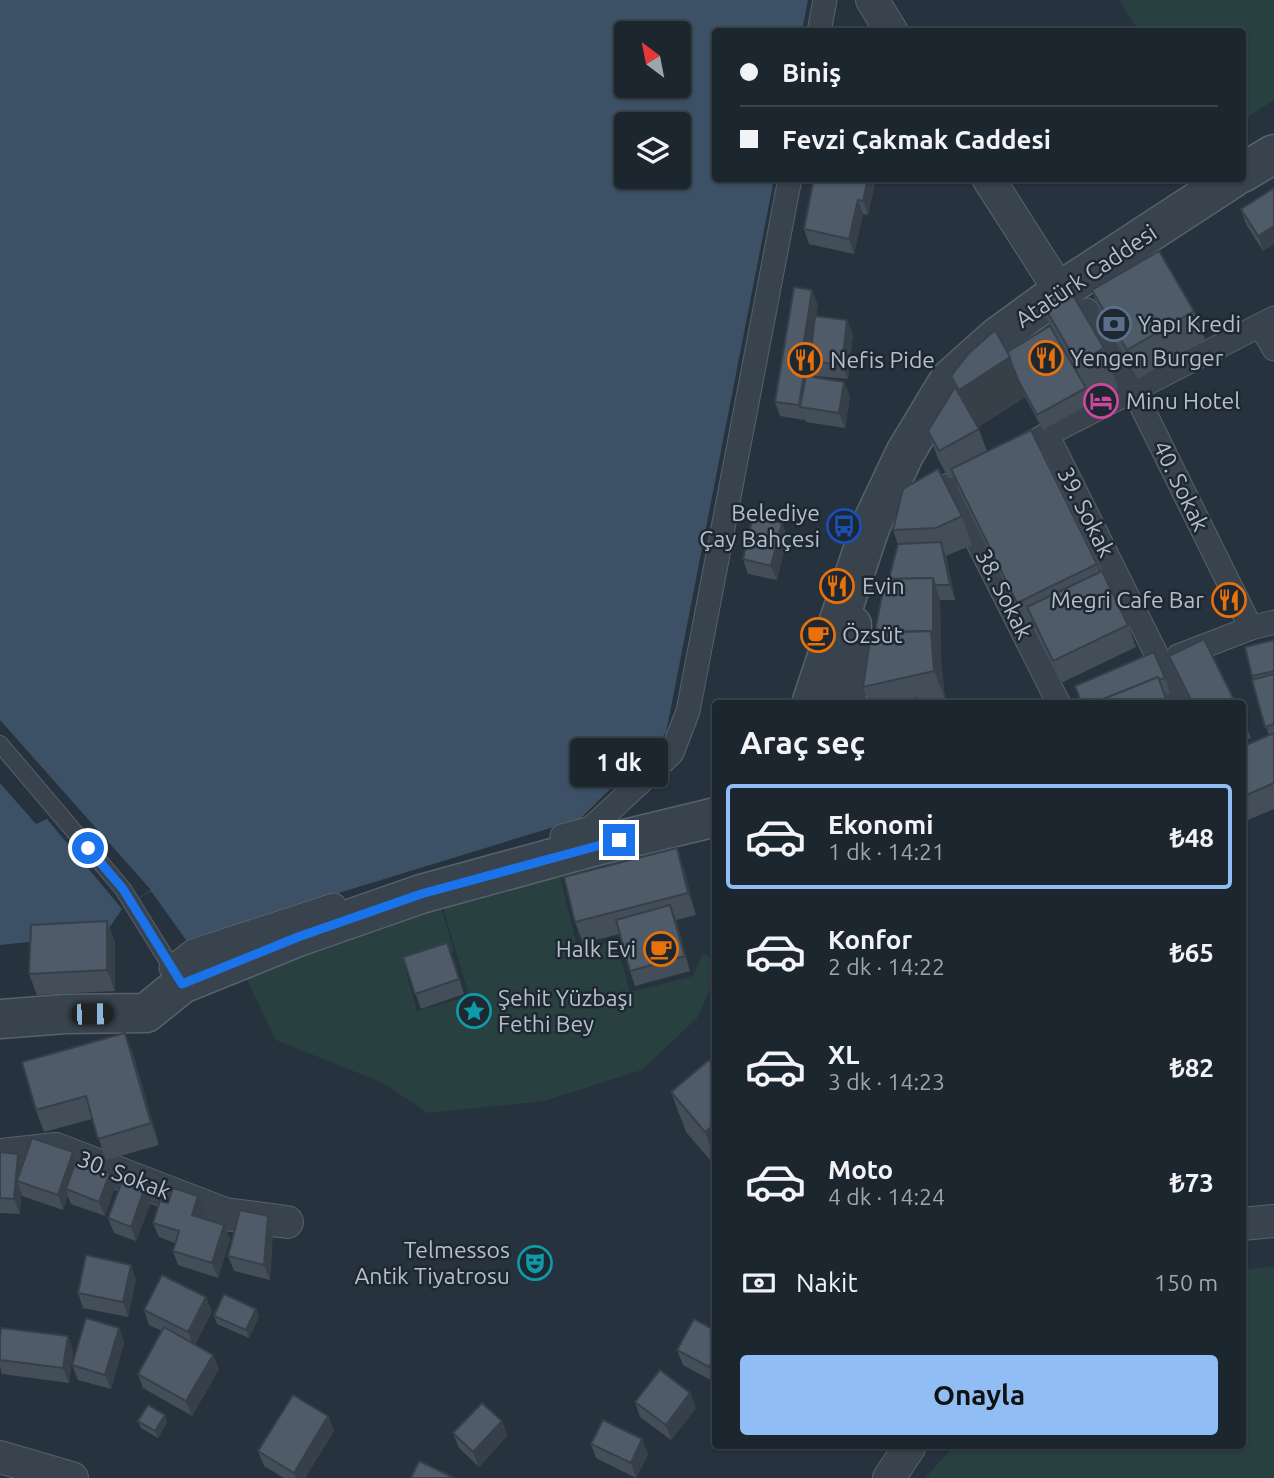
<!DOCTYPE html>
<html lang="tr">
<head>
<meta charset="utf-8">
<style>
  body { margin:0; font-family:Ubuntu,sans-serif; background:#29323a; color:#f1f3f6; height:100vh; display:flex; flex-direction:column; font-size:26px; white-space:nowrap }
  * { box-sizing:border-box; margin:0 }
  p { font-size:23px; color:#a0a5aa }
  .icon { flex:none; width:38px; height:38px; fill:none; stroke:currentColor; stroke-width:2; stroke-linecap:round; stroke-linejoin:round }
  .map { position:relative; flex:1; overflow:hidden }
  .panel { position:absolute; left:712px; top:700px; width:534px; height:749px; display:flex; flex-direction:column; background:#1c262e; border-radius:7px; box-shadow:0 2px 5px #0004,0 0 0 2px #3a434a }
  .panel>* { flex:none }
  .top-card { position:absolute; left:712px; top:28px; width:534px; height:154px; border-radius:7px; box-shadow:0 2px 5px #0004,0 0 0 2px #3a434a; display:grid; align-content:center; height:154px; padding:0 28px; background:#1c262e }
  .needle { width:46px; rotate:328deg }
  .tools { position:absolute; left:614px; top:21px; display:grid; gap:14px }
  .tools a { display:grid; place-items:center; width:77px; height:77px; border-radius:7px; background:#1c262e; box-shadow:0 2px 5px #0004,0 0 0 2px #3a434a; font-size:35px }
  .end { position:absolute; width:32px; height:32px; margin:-16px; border:9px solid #1a73e8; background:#fff; box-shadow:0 0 0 4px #fff }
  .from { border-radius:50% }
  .bubble { position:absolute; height:49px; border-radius:7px; background:#1c262e; box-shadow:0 2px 5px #0004,0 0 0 2px #3a434a; font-size:23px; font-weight:600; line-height:49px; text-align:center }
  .car { position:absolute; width:21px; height:42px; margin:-21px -10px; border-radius:9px; box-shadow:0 0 5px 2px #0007; background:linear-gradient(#222 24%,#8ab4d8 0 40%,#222 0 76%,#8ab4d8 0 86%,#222 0) }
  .top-card b { display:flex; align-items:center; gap:24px; height:66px; font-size:26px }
  .top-card b+b { border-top:2px solid #3a434a }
  .top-card i { width:18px; height:18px; background:#f1f3f6 }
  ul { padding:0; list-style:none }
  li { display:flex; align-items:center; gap:21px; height:105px; margin:0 14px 10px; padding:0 14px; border:4px solid transparent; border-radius:7px }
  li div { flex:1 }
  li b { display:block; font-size:26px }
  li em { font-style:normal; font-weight:600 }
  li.on { border-color:#90bef4 }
  li>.icon { width:63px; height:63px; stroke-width:1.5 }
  h2 { padding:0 28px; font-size:32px; line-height:84px }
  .pay { display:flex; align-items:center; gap:18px; height:77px; padding:0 28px; font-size:26px }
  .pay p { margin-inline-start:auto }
  .button { display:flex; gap:14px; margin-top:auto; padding:14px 28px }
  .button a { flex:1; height:80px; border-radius:7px; background:#90bef4; color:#111; font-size:28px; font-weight:600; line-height:80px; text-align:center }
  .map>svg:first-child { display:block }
  .green { fill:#294040 }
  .water { fill:#3c5166; fill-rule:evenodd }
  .pier { fill:#26323e }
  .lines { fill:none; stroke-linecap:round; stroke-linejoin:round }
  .service-casing { stroke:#57616c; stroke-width:18 }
  .pedestrian-casing { stroke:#57616c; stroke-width:25 }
  .minor-casing { stroke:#57616c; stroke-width:34 }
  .tertiary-casing { stroke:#57616c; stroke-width:41 }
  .service { stroke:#39434e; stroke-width:16 }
  .pedestrian { stroke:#39434e; stroke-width:23 }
  .minor { stroke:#39434e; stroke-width:32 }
  .tertiary { stroke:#39434e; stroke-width:38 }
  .wall { fill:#444e59 }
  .shaded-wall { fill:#374049 }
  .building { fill:#4f5b68; stroke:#374049; stroke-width:2 }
  .route { stroke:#1a73e8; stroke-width:9 }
  .labels { text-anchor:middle; stroke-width:5; stroke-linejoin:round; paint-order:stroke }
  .street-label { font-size:23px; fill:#b6bec9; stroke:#1e2833 }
  .poi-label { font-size:23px; fill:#b6bec9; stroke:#1e2833; text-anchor:start }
</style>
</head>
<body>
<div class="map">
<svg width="1274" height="1478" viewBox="0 0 1274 1478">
  <rect width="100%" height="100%" fill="#26323e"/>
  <g class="green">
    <polygon points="1119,0 1274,0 1274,100 1243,120 1242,32 1139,31"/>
    <polygon points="560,875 577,947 616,942 630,992 693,976 703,953 716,960 716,976 697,1018 642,1070 544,1101 428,1113 383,1083 276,1040 245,976 440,904 454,952 404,965 417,1011 469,996 442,904"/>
    <polygon points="1274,1266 1274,1478 925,1478 954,1446 1242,1446 1243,1270"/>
  </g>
  <path class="water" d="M 0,0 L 808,0 L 802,31 L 716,32 L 716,178 L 774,179 L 666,733 L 580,819 L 186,940 L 151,891 L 122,909 L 105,934 L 0,945 ZM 626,33 L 679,33 L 679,86 L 626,86 ZM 626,124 L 679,124 L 679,177 L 626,177 Z"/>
  <polygon class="pier" points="0,720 151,890 122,909 47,819 36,824 0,783"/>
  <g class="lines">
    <g class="service-casing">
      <polyline id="service" points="0,744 123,889 177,976"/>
    </g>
    <g class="pedestrian-casing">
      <g id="pedestrian">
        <polyline points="819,32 825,0"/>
        <polyline points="1087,310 1133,389 1251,628"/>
        <polyline points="1260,325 1274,349"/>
        <polyline points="1047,434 1181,704"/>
        <polyline points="949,485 1059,704"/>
        <polyline points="919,497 949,485 1274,318"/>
        <polyline points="1178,656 1251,628 1274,622"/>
        <polyline points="562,836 591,828 672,753 688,711 790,178"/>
        <polyline points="171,968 193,951 334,905"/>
      </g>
    </g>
    <g class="minor-casing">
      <g id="minor">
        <polyline points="872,0 892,32"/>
        <polyline points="988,178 1060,291"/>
        <polyline points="0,1155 56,1149 225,1214 287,1222"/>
        <polyline points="1242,1224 1274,1221"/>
        <polyline points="0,1457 72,1478"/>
        <polyline points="889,1478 910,1446"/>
      </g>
    </g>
    <g class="tertiary-casing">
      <g id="tertiary">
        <polyline points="1242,173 1274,154"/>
        <polyline points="811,704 871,525 905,453 949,380 997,337 1060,291 1233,178"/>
        <polyline points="846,704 852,625"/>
        <polyline points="0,1019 65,1014 146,1013 182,984 298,937 421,894 596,846 716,817"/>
      </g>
    </g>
    <use href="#service" class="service"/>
    <use href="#pedestrian" class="pedestrian"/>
    <use href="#minor" class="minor"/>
    <use href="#tertiary" class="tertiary"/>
  </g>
  <g class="wall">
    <polygon points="814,178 876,178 868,215 863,214 854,254 809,244 804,229"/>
    <polygon points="1274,188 1274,244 1263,251 1246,224 1241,209"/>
    <polygon points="1092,290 1194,311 1205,339 1138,379 1102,319"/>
    <polygon points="1041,301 1104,348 1118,388 1043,430 1025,397 978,427 987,451 1097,564 1100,572 1128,625 1136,647 1061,683 1032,622 1025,625 959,491 954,477 949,479 938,459 928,431 955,387 951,376 1007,352 1050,326"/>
    <polygon points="818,305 816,316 853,334 848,379 815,376 810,361 812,339 807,372 808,376 850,396 845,428 806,422 804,418 804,420 780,416 775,402"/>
    <polygon points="962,516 972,545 946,556 955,600 940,600 941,659 945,699 926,704 869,704 863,687 898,544 893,530"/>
    <polygon points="782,523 787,538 777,580 748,574 743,559"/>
    <polygon points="1274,640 1274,809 1248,820 1242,808 1242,747 1269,736 1252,676"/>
    <polygon points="1169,656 1236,704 1191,704 1175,671"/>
    <polygon points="1165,678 1170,693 1165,695 1168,704 1081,704 1075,686"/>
    <polygon points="1242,717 1251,738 1242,742"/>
    <polygon points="684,870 696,915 676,920 690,971 635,986 630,971 620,934 583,943 575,922"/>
    <polygon points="107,921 115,943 115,991 37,995 29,974"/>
    <polygon points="403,957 453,958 464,994 421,1009"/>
    <polygon points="125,1033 133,1054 159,1145 106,1160 92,1119 44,1132 36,1110"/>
    <polygon points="716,1068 716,1167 686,1132 671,1092"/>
    <polygon points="0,1152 18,1154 22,1166 76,1161 110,1173 115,1187 105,1216 71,1204 68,1196 63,1210 22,1196 21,1193 20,1214 0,1213"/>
    <polygon points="151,1202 136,1241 114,1233 108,1218"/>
    <polygon points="168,1203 204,1211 201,1218 224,1225 230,1239 218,1278 178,1265 173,1251 175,1243 159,1237 153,1223"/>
    <polygon points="268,1216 273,1230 270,1280 234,1271 228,1256"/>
    <polygon points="716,1223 716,1242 712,1230"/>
    <polygon points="136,1279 128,1317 83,1308 78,1293"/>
    <polygon points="206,1297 212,1312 195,1344 213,1355 219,1369 192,1416 143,1388 138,1374 162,1331 149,1325 144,1310"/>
    <polygon points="256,1309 259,1317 249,1338 217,1324 214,1316"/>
    <polygon points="119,1328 124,1343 111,1389 78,1380 72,1365"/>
    <polygon points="716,1331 716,1379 714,1382 683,1365 677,1350"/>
    <polygon points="68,1336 73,1351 69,1383 2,1374 0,1367 0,1338"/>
    <polygon points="635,1402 696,1408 671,1440 640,1417"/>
    <polygon points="328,1416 334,1431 305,1478 284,1478 264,1466 258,1451"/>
    <polygon points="138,1421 167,1422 158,1438 141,1428"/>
    <polygon points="502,1421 507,1436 479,1467 459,1448 453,1433"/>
    <polygon points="642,1439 648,1454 636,1478 596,1458 591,1444"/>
  </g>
  <g class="shaded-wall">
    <polygon points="868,178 876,178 868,215 863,201"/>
    <polygon points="858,200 863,214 854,254 849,239"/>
    <polygon points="1274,226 1274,244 1263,251 1258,236"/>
    <polygon points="812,290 818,305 807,372 810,382 800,407 804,420 799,405 800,367"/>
    <polygon points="847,320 853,334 848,379 842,365"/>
    <polygon points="1010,357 1025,397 974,429 959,390"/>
    <polygon points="844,382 850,396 845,428 839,413"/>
    <polygon points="782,523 787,538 777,580 771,566"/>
    <polygon points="941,542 946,556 955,600 950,585"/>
    <polygon points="933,578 940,600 941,659 945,699 934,671 931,631"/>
    <polygon points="677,848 684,870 696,915 688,893"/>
    <polygon points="670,905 676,919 690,971 685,956"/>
    <polygon points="107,921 115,943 115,991 107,970"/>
    <polygon points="125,1033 133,1054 159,1145 151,1123"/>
    <polygon points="716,1123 716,1161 705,1132"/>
    <polygon points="73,1152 78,1166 66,1189 68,1196 63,1210 58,1195"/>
    <polygon points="18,1154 23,1168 17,1181 21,1193 20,1214 14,1199"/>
    <polygon points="110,1173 115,1187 105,1216 99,1202"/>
    <polygon points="145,1187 151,1202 136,1241 131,1227"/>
    <polygon points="198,1196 204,1211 198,1230 192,1215"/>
    <polygon points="268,1216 273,1230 270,1280 264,1265"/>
    <polygon points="224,1225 230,1239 218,1278 212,1263"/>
    <polygon points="131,1265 136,1279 128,1317 123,1302"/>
    <polygon points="206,1297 212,1312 194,1347 188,1332"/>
    <polygon points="256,1309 259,1317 249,1338 246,1330"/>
    <polygon points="119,1328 124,1343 111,1389 105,1375"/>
    <polygon points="68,1336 73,1351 69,1383 63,1368"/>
    <polygon points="213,1355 219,1369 192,1416 186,1401"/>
    <polygon points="716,1355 716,1379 714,1382 709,1367"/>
    <polygon points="690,1393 696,1408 671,1440 666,1425"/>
    <polygon points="165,1415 167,1422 158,1438 155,1431"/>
    <polygon points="328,1416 334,1431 305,1478 296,1478 294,1473"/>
    <polygon points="502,1421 507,1436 479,1467 473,1452"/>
    <polygon points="642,1439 648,1454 636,1478 631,1463"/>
  </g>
  <g class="building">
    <polygon points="814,178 868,178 863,201 858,200 849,239 804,229"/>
    <polygon points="1274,188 1274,226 1258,236 1241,209"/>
    <polygon points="1159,251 1194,311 1127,350 1092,290"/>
    <polygon points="1067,285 1104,348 1077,363 1041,301"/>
    <polygon points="794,287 812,290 800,367 805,367 799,405 775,402"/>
    <polygon points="815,316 847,320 842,365 810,361"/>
    <polygon points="1050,326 1086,388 1037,415 1019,382 1007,352"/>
    <polygon points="995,330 1010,357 959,390 951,376 969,353"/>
    <polygon points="806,376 844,382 839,413 800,407"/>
    <polygon points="955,387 979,429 939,451 928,431"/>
    <polygon points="1031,430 1097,564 1017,603 951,469"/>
    <polygon points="938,469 962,516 936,528 893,530 903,489"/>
    <polygon points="753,516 782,523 771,566 743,559"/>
    <polygon points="941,542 950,585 935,585 933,578 889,579 898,544"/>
    <polygon points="1102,571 1128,625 1053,661 1027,607"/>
    <polygon points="933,578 933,637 931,631 875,632 885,579"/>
    <polygon points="931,631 934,671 863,687 871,633"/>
    <polygon points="1204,639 1236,704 1193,704 1169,656"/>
    <polygon points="1274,640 1274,671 1252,676 1245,647"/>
    <polygon points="1154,652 1165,678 1159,680 1158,677 1091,704 1082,704 1075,686"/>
    <polygon points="1274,674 1274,724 1265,727 1252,680"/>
    <polygon points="1158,677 1168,704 1091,704"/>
    <polygon points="916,698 917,704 889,704"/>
    <polygon points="1274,733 1274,783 1242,797 1242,747"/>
    <polygon points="677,848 688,893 575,922 564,877"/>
    <polygon points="670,905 685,956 630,971 616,920"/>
    <polygon points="107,921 107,970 29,974 31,925"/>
    <polygon points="447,943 459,979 415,994 403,957"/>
    <polygon points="125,1033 151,1123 98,1139 86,1096 36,1110 22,1062"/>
    <polygon points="709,1060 716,1068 716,1123 705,1132 671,1092"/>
    <polygon points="32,1138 73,1152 58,1195 17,1181"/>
    <polygon points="0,1152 18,1154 14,1199 0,1198"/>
    <polygon points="76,1161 110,1173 99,1202 66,1189"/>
    <polygon points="123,1179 145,1187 131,1227 108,1218"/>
    <polygon points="173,1188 198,1196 192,1215 224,1225 212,1263 173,1251 179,1231 153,1223 160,1201 168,1203"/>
    <polygon points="240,1210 268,1216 264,1265 228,1256"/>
    <polygon points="716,1223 716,1232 712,1230"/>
    <polygon points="86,1255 131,1265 123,1302 78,1293"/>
    <polygon points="162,1275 206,1297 188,1332 144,1310"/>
    <polygon points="224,1294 256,1309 246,1330 214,1316"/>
    <polygon points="86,1318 119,1328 105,1375 72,1365"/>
    <polygon points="694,1319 716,1331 716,1355 709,1367 677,1350"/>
    <polygon points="164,1327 213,1355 186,1401 138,1374"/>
    <polygon points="1,1328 68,1336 63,1368 0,1360 0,1338"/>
    <polygon points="660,1370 690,1393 666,1425 635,1402"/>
    <polygon points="293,1395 328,1416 294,1473 258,1451"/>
    <polygon points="482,1403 502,1421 473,1452 453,1433"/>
    <polygon points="148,1405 165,1415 155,1431 138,1421"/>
    <polygon points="603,1420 642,1439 631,1463 591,1444"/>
    <polygon points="419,1461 454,1478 411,1478"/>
  </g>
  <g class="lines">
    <polyline class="route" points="88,848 123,889 182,984 298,937 421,894 619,840"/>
  </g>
  <defs>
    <g id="bank-ring" transform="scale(1.75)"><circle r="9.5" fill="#1e2833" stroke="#5c6f8a" stroke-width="1.5"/><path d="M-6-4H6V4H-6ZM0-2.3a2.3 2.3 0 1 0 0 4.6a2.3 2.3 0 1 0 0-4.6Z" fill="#5c6f8a"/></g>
    <g id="restaurant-ring" transform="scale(1.75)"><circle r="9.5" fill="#1e2833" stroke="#e8710a" stroke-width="1.5"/><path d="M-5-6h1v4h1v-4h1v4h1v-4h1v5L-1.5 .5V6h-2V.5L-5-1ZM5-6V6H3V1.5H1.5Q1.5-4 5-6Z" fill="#e8710a"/></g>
    <g id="hotel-ring" transform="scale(1.75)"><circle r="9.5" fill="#1e2833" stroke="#d1479c" stroke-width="1.5"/><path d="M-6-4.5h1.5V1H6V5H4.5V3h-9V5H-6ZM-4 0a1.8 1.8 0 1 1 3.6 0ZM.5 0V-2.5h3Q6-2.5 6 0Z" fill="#d1479c"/></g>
    <g id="bus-ring" transform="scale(1.75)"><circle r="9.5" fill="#1e2833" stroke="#1a4fb4" stroke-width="1.5"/><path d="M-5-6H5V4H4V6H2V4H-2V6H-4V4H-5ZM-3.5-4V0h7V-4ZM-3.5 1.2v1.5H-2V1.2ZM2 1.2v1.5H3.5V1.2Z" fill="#1a4fb4"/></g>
    <g id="cafe-ring" transform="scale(1.75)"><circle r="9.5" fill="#1e2833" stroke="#e8710a" stroke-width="1.5"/><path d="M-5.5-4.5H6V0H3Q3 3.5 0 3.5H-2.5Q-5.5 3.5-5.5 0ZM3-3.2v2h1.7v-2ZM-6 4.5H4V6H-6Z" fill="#e8710a"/></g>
    <g id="sight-ring" transform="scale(1.75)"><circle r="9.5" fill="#1e2833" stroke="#0f9aa8" stroke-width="1.5"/><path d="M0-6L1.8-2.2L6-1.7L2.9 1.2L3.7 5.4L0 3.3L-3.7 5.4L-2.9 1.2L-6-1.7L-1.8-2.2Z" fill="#0f9aa8"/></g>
    <g id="theatre-ring" transform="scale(1.75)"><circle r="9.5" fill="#1e2833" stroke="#0f9aa8" stroke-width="1.5"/><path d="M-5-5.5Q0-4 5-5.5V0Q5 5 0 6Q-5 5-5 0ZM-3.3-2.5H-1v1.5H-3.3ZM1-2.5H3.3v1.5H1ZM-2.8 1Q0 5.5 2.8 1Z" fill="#0f9aa8"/></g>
  </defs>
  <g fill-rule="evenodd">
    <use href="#bank-ring" x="1114" y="324"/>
    <use href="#restaurant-ring" x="1046" y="358"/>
    <use href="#restaurant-ring" x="805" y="360"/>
    <use href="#hotel-ring" x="1101" y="401"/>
    <use href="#bus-ring" x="844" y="526"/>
    <use href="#restaurant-ring" x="837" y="586"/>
    <use href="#restaurant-ring" x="1229" y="600"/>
    <use href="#cafe-ring" x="818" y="635"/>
    <use href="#cafe-ring" x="661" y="949"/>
    <use href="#sight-ring" x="474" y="1011"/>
    <use href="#theatre-ring" x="535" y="1263"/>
  </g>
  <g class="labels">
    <g class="street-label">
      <text transform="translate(1086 276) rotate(-34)" y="8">Atatürk Caddesi</text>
      <text transform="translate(1181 486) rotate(64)" y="8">40. Sokak</text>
      <text transform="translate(1086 512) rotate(63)" y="8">39. Sokak</text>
      <text transform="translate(1004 594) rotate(63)" y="8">38. Sokak</text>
      <text transform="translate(124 1175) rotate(21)" y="8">30. Sokak</text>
    </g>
    <g class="poi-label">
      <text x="1138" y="332">Yapı Kredi</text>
      <text x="1070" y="366">Yengen Burger</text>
      <text x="830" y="368">Nefis Pide</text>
      <text x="1126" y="409">Minu Hotel</text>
      <text x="820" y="521" text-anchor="end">Belediye<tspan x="820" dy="26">Çay Bahçesi</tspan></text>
      <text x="862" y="594">Evin</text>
      <text x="1204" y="608" text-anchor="end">Megri Cafe Bar</text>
      <text x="842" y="643">Özsüt</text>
      <text x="636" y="957" text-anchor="end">Halk Evi</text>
      <text x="498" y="1006">Şehit Yüzbaşı<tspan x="498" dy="26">Fethi Bey</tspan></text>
      <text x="510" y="1258" text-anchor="end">Telmessos<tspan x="510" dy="26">Antik Tiyatrosu</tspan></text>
    </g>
  </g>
</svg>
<div class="tools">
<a><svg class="needle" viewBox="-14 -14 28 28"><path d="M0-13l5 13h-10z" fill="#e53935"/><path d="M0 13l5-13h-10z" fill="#a0a5aa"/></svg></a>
<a><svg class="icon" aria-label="layers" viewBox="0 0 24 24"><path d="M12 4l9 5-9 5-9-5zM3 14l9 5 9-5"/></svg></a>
</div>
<i class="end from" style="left:88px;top:848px"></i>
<i class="end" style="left:619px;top:840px"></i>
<div class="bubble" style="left:570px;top:738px;width:98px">1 dk</div>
<i class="car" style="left:92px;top:1014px;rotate:89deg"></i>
<div class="top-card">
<b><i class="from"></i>Biniş</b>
<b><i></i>Fevzi Çakmak Caddesi</b>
</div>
<section class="panel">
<h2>Araç seç</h2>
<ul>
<li class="on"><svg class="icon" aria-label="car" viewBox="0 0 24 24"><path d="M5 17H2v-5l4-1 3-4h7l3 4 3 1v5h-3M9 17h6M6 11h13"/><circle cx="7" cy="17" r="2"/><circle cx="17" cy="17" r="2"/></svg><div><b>Ekonomi</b><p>1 dk · 14:21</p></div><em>₺48</em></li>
<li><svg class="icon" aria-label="car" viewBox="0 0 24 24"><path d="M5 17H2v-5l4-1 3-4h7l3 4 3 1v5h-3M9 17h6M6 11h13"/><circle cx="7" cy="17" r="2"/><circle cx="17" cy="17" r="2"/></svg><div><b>Konfor</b><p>2 dk · 14:22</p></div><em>₺65</em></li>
<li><svg class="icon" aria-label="car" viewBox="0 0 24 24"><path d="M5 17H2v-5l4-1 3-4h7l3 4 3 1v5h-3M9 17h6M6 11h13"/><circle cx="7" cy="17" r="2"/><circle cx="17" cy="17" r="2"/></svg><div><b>XL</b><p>3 dk · 14:23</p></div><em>₺82</em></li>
<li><svg class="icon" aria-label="car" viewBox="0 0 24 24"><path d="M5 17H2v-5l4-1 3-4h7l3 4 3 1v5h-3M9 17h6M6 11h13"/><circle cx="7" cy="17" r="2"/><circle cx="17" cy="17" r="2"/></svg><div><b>Moto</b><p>4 dk · 14:24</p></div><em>₺73</em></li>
</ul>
<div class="pay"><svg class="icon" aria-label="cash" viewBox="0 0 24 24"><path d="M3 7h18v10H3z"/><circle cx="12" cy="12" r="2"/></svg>Nakit<p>150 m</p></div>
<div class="button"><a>Onayla</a></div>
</section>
</div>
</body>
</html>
